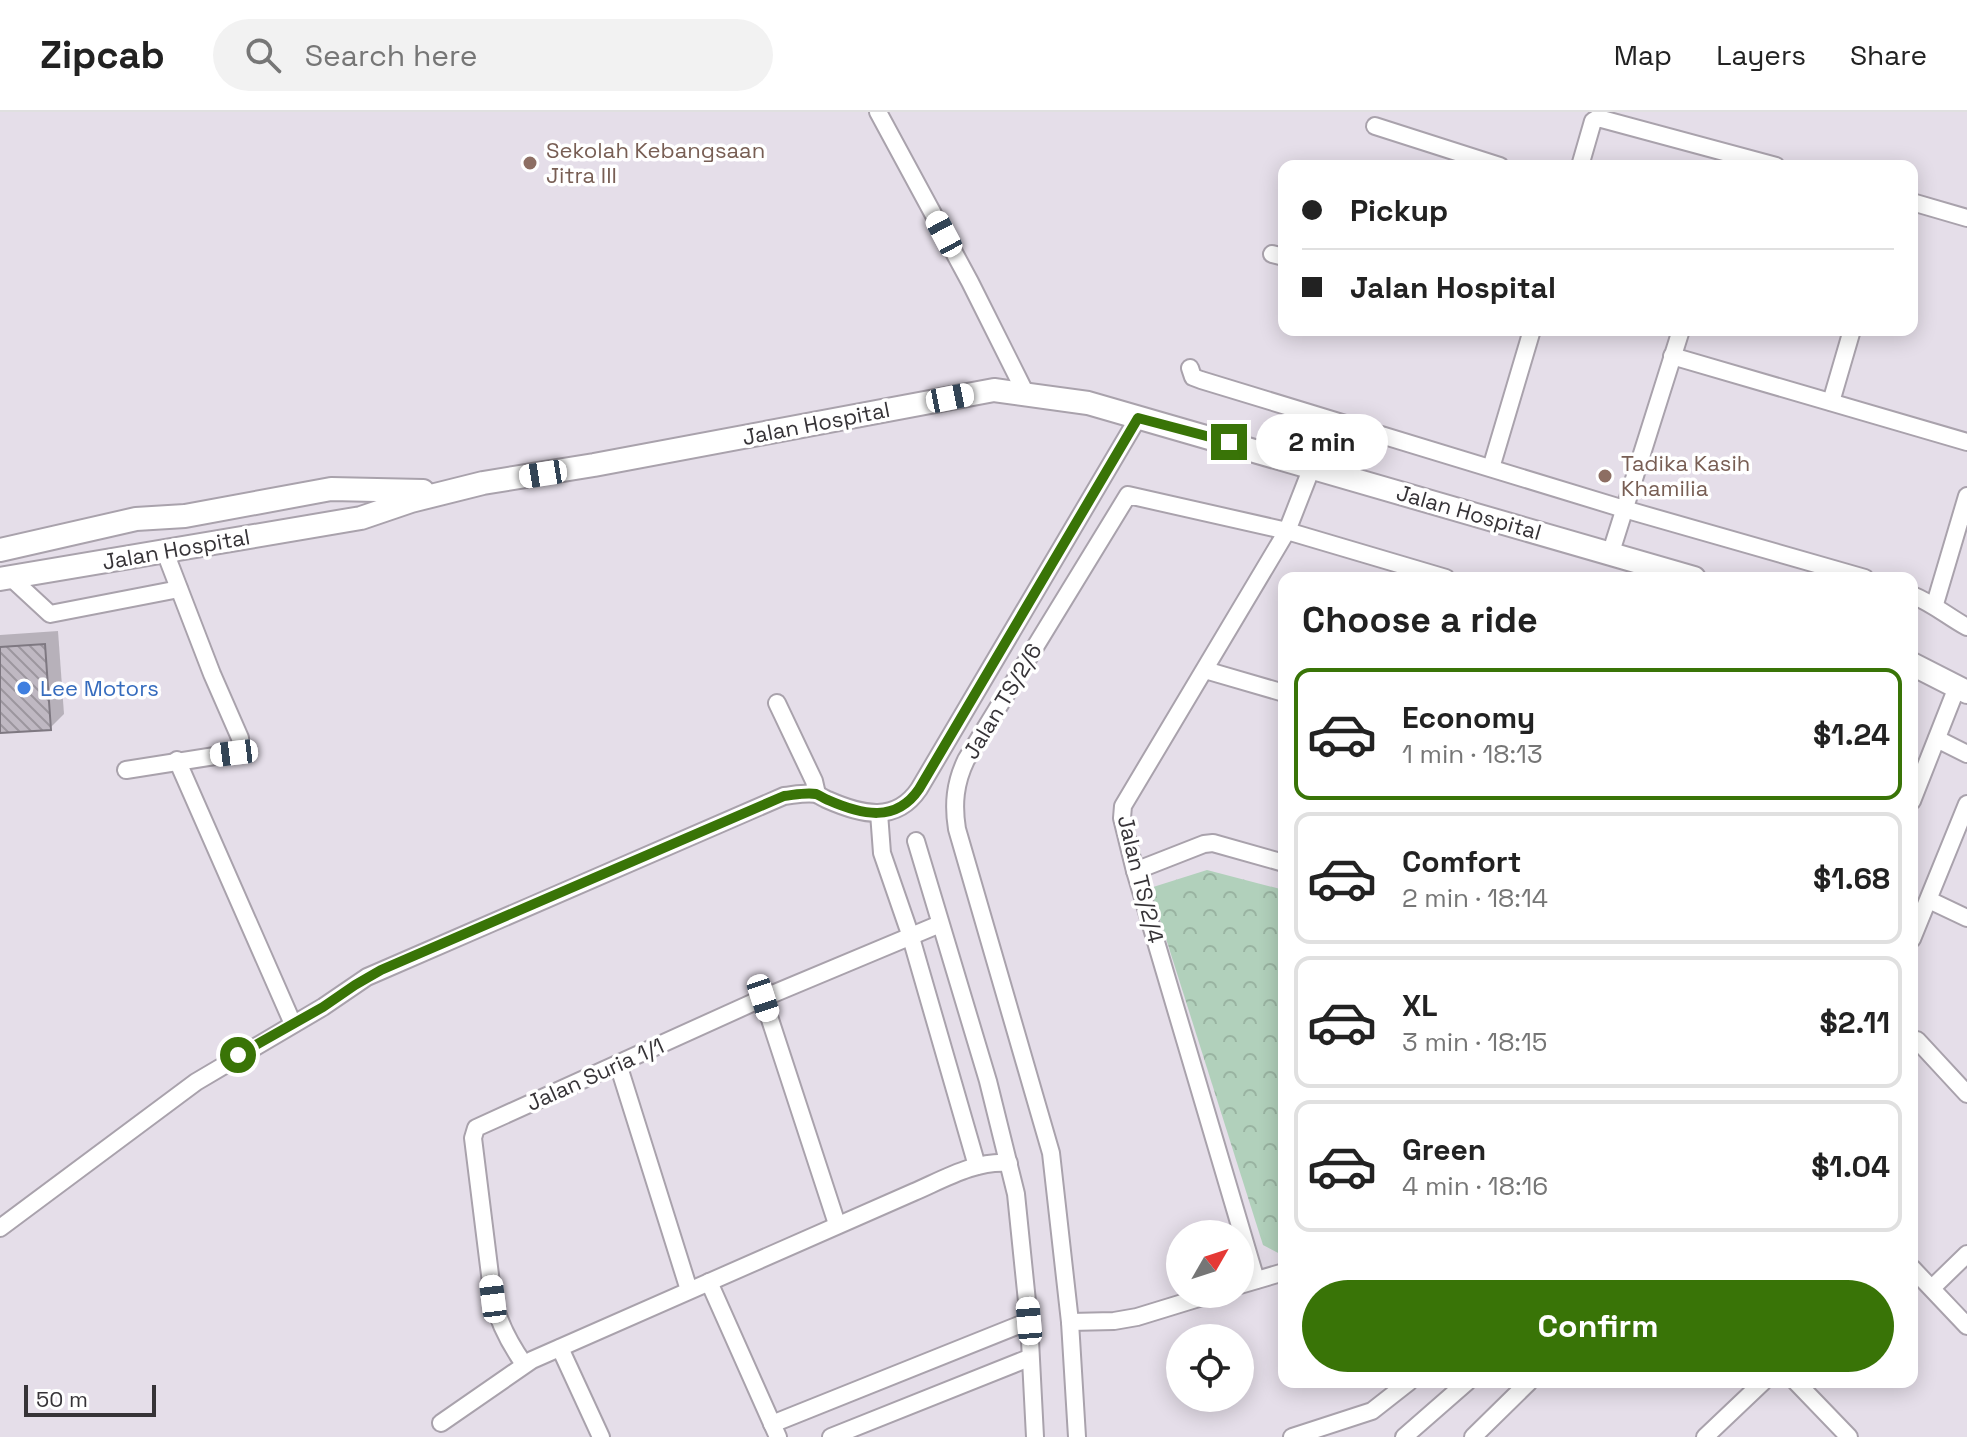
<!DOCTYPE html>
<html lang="en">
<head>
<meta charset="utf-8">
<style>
  body { margin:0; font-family:"Space Grotesk",sans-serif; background:#f2f2f2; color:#222; height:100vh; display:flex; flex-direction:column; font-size:30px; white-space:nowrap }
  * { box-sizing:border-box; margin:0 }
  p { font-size:26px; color:#767676 }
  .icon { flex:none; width:44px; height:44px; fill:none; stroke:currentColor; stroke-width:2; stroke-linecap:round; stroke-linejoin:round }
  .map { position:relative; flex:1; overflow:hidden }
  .sheet { position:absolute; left:1278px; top:460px; width:640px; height:816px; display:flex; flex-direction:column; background:#fff; border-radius:16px; box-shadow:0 4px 20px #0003 }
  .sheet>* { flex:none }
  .banner { position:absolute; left:1278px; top:48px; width:640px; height:176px; border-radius:16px; box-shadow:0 4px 20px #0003; display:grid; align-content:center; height:176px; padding:0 24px; background:#fff }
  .needle { width:52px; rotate:51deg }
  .tools { position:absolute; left:1166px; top:1108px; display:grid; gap:16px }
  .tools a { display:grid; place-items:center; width:88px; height:88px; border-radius:50%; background:#fff; box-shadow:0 4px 20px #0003; font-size:40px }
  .scale { position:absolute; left:24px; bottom:20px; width:132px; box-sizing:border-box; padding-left:8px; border:4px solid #363337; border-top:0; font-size:22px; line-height:28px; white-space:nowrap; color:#363337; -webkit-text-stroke:6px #fff; paint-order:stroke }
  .end { position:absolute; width:36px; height:36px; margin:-18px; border:10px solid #397407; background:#fff; box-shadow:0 0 0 4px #fff }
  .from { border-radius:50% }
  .bubble { position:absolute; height:56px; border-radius:28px; background:#fff; box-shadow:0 4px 20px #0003; font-size:26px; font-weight:600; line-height:56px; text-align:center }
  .car { position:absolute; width:24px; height:48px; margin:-24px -12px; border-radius:10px; box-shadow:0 0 6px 2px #0007; background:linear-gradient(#fff 24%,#345 0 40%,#fff 0 76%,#345 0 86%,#fff 0) }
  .banner b { display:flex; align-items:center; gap:28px; height:76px; font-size:30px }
  .banner b+b { border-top:2px solid #e0e0e0 }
  .banner i { width:20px; height:20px; background:#222 }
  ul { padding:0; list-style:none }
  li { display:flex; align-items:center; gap:24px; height:132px; margin:0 16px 12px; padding:0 8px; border:4px solid #e0e0e0; border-radius:16px }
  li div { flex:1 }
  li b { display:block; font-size:30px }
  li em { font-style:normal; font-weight:600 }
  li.selected { border-color:#397407 }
  li>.icon { width:72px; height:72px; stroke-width:1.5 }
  h2 { padding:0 24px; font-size:36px; line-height:96px }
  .cta { display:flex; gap:16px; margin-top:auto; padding:16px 24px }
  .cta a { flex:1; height:92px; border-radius:48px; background:#397407; color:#fff; font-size:32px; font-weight:600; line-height:92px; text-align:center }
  header { display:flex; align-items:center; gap:48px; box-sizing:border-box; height:112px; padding:0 40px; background:#fff; border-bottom:2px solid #e0e0e0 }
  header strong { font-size:38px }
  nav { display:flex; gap:44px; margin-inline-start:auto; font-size:28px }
  .search { width:560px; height:72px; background:#f2f2f2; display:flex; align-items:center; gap:20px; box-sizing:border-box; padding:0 28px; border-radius:44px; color:#767676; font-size:30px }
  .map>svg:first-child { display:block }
  .park { fill:url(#park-crowns) }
  .shadow { fill:#0003 }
  .building { fill:url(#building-back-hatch); stroke:#7e7881; stroke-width:2 }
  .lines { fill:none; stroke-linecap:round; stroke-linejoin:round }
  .minor-casing { stroke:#a9a2ac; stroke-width:20 }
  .tertiary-casing { stroke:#a9a2ac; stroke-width:26 }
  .minor { stroke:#fff; stroke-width:16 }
  .tertiary { stroke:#fff; stroke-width:22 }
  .route { stroke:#397407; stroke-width:10 }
  .education-dot { fill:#8d6e63; stroke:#fff; stroke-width:3 }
  .shop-dot { fill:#3f7fe0; stroke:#fff; stroke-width:3 }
  .labels { text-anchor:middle; stroke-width:7; stroke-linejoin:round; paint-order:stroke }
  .education-label { font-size:22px; fill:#785e54; stroke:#fff; text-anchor:start }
  .street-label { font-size:22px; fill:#363337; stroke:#fff }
  .shop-label { font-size:22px; fill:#366cbe; stroke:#fff; text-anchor:start }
</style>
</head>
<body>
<header>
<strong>Zipcab</strong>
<div class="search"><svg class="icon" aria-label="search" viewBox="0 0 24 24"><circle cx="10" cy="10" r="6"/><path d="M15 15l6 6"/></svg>Search here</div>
<nav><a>Map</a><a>Layers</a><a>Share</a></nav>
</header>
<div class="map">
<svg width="1967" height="1325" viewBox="0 0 1967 1325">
  <defs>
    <pattern id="park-crowns" width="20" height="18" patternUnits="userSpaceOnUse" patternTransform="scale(2)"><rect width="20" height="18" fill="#b1d0bb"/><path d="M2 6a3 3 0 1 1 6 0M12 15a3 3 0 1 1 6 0" fill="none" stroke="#99b3a1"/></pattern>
    <pattern id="building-back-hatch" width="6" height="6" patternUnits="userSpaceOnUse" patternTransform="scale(2)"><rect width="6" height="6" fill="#bfb8c2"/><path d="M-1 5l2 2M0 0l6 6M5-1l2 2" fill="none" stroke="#9c969e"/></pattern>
  </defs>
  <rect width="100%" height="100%" fill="#e5dee9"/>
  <polygon class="park" points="1207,758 1284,778 1284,1144 1263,1133 1150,776"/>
  <polygon class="shadow" points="58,519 64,602 50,616 0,619 0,523"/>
  <polygon class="building" points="45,532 51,618 0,621 0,535"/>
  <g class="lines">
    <g class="minor-casing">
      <g id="minor">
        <polyline points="878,0 970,170 1027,284"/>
        <polyline points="1375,14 1500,54"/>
        <polyline points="1580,54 1593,9 1598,6 1776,54"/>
        <polyline points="1912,90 1967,106"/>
        <polyline points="1272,142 1284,145"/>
        <polyline points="1672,244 1967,330"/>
        <polyline points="1190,256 1193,265 1201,268 1624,397 1865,466"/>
        <polyline points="1831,290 1852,218"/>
        <polyline points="1491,356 1532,218"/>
        <polyline points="1611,440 1681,218"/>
        <polyline points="10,465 50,502 179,477"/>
        <path d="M 1912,483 C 1934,492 1947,504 1967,515"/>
        <polyline points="1935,492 1967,384"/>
        <polyline points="1205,558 1284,581"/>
        <polyline points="777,591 814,669 817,682"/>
        <polyline points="1937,627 1967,642"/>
        <polyline points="177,648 293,912"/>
        <polyline points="126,658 234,641 241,635 240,626 212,562 165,440"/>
        <polyline points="1912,689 1957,575"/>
        <polyline points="879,701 882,741 910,822 977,1054"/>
        <polyline points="916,729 988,969 1016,1082 1029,1209 1035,1325"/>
        <polyline points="1135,759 1204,732 1213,731 1284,751"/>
        <polyline points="1929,788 1967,806"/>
        <polyline points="1912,827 1967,692"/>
        <polyline points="763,886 837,1112"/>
        <polyline points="1917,928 1967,982"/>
        <polyline points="618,952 689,1178"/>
        <path d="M 0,1116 L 196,970 L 323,895 L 367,865 L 784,684 C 794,683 806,680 816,682 C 819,683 825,687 828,688 C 862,703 896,711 919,677 L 1138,306"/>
        <polyline points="1912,1156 1967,1214"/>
        <polyline points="1256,1168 1135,759 1122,706 1123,694 1287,419 1312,355"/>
        <polyline points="709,1170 778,1325"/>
        <polyline points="1240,1173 1284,1160"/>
        <polyline points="1932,1176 1967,1142"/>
        <polyline points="1070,1210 1114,1209 1137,1205 1212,1182"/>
        <polyline points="560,1236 601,1325"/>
        <path d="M 524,1252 C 509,1231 499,1212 493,1187 L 473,1026 L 476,1016 L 763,886 L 940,812"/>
        <polyline points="1796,1270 1849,1325"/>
        <path d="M 441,1311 L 532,1248 L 914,1080 C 944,1067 976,1048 1009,1051"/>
        <polyline points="772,1312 1029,1209"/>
        <polyline points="831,1325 1029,1246"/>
        <path d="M 1077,1325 L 1070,1210 L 1051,1041 L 957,717 C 953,692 955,671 966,648 L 1128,383 L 1287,419 L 1446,466"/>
        <polyline points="1292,1325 1372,1299 1409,1270"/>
        <polyline points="1404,1325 1467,1270"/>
        <polyline points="1473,1325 1529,1270"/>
        <polyline points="1705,1325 1763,1270"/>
      </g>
    </g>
    <g class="tertiary-casing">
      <g id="tertiary">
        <polyline points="0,438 136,407 185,404 331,377 423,379"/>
        <polyline points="0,467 361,406 411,389 483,371 594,353 994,278 1088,291 1694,466"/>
        <polyline points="1912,552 1967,580"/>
      </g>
    </g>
    <use href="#minor" class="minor"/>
    <use href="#tertiary" class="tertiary"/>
  </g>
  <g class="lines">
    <path class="route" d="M 238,943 L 323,895 L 355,873 L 381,858 L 784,684 C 794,683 806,680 816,682 C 819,683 825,687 828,688 C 862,703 896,711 919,677 L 1138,306 L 1229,330"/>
  </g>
  <g class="education-dot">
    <circle cx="530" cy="51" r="8"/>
    <circle cx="1605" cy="364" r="8"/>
  </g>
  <circle class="shop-dot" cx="24" cy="576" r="8"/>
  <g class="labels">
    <g class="education-label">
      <text x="546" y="46">Sekolah Kebangsaan<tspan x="546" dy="25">Jitra III</tspan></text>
      <text x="1621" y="359">Tadika Kasih<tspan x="1621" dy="25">Khamilia</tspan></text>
    </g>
    <g class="street-label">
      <text transform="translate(816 311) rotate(-11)" y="8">Jalan Hospital</text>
      <text transform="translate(1469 400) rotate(16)" y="8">Jalan Hospital</text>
      <text transform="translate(176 437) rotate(-10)" y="8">Jalan Hospital</text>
      <text transform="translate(1002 589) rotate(-59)" y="8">Jalan TS/2/6</text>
      <text transform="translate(1141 767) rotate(76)" y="8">Jalan TS/2/4</text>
      <text transform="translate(595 962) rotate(-24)" y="8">Jalan Suria 1/1</text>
    </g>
    <g class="shop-label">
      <text x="40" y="584">Lee Motors</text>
    </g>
  </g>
</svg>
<div class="tools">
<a><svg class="needle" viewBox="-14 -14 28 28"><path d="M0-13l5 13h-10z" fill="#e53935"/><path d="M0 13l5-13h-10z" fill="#767676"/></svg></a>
<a><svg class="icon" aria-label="locate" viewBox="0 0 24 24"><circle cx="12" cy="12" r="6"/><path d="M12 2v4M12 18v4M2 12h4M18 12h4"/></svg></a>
</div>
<div class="scale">50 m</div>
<i class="end from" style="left:238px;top:943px"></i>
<i class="end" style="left:1229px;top:330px"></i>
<div class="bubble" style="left:1256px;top:302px;width:132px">2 min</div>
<i class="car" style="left:944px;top:122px;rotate:332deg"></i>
<i class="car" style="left:950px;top:286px;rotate:79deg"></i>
<i class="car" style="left:543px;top:362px;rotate:261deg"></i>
<i class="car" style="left:234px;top:641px;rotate:263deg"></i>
<i class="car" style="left:763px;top:886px;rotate:162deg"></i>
<i class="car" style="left:493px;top:1187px;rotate:353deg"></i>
<i class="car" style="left:1029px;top:1209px;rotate:355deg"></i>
<div class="banner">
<b><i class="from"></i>Pickup</b>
<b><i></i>Jalan Hospital</b>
</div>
<section class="sheet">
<h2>Choose a ride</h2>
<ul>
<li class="selected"><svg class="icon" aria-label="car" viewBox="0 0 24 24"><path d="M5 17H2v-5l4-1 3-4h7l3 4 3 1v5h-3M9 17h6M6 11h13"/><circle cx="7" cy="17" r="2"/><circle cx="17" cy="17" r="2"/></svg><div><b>Economy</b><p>1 min · 18:13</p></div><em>$1.24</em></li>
<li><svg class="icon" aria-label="car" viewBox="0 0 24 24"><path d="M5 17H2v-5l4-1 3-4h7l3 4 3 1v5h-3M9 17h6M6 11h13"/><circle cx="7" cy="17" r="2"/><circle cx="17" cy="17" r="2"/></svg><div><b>Comfort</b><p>2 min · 18:14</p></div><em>$1.68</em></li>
<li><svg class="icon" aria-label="car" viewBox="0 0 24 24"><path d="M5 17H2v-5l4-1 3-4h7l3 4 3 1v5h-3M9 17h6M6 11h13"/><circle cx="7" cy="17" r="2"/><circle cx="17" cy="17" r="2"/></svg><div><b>XL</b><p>3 min · 18:15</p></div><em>$2.11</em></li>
<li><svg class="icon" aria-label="car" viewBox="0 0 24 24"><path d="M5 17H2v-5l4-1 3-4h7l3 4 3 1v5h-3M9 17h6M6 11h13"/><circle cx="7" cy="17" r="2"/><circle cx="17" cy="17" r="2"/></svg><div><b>Green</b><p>4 min · 18:16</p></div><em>$1.04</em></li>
</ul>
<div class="cta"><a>Confirm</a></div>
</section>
</div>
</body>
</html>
